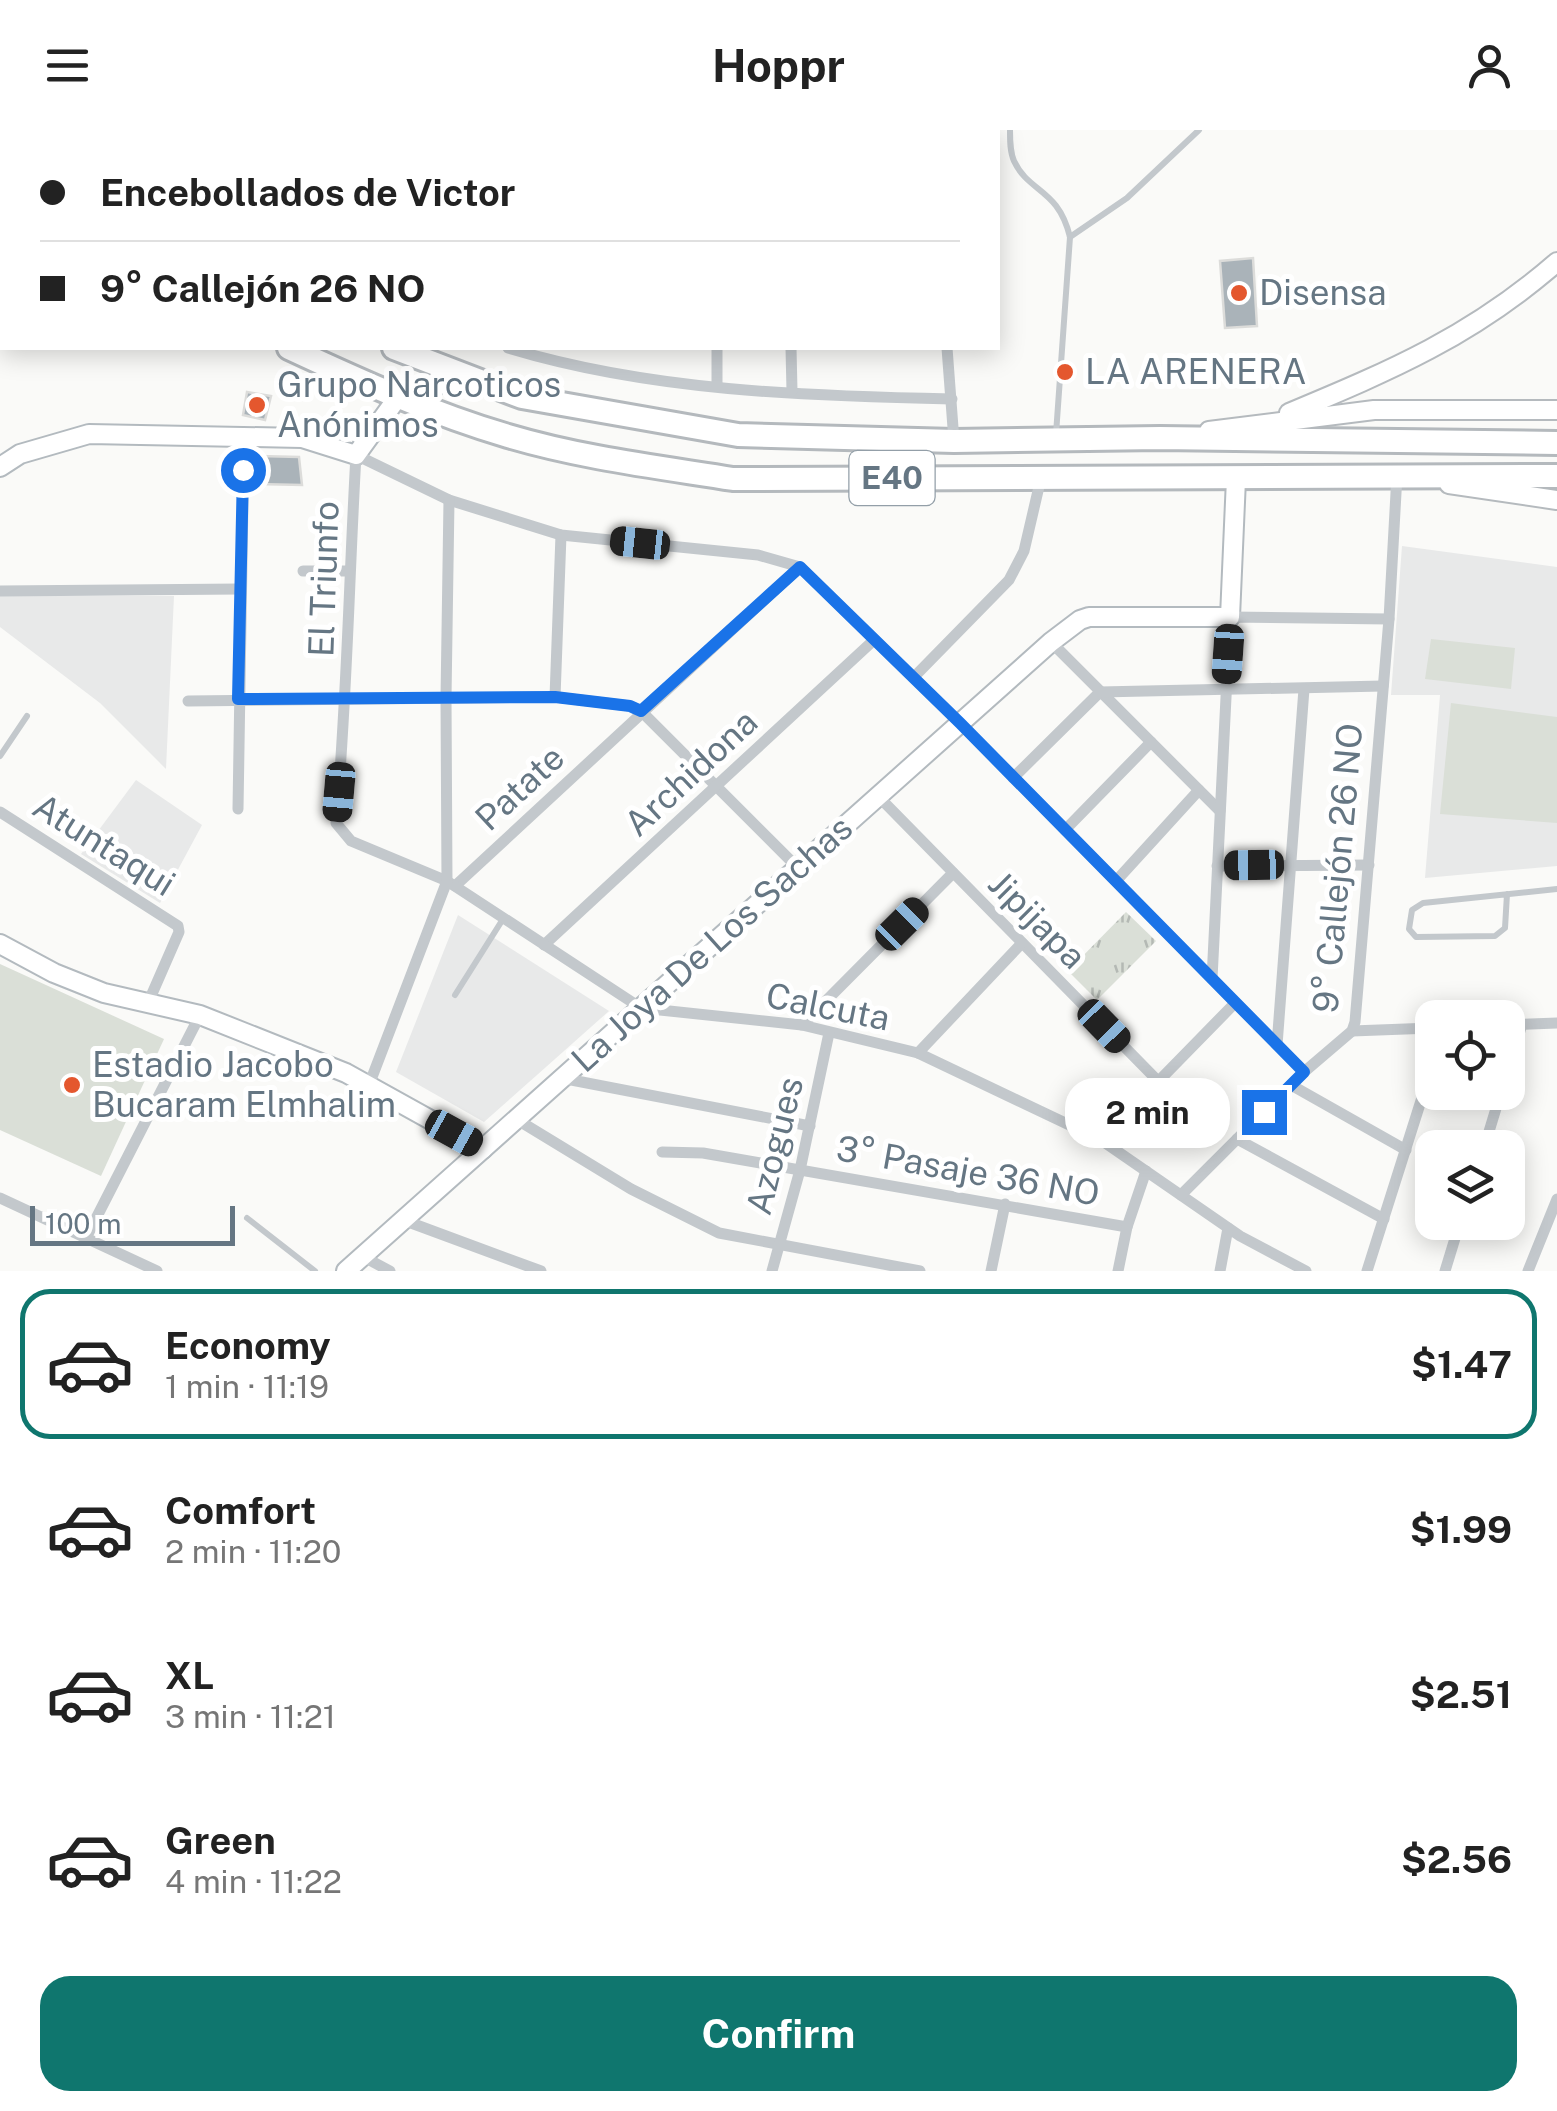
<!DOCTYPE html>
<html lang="en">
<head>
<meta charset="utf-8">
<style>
  body { margin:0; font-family:"Public Sans",sans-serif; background:#f2f2f2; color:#222; height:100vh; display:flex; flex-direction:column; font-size:38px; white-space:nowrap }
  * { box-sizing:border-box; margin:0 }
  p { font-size:32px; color:#767676 }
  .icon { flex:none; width:55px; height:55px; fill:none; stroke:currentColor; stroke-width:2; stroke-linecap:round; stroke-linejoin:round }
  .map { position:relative; height:1141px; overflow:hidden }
  .drawer { display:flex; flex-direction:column; background:#fff; flex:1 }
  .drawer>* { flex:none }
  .guide { position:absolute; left:0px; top:0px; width:1000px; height:220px; box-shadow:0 5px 25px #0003; display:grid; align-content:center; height:220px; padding:0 40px; background:#fff }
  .fabs { position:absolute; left:1415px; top:870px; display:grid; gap:20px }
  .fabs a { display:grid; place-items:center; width:110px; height:110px; border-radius:20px; background:#fff; box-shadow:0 5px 25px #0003; font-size:50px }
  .scale { position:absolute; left:30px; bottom:25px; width:205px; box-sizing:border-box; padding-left:10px; border:5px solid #657683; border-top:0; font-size:28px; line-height:35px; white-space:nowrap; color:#657683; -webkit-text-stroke:8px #fff; paint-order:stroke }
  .end { position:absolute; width:45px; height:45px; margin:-22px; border:12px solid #1a73e8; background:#fff; box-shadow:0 0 0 5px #fff }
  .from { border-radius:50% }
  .bubble { position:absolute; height:70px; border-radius:30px; background:#fff; box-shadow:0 5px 25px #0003; font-size:32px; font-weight:700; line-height:70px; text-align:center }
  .car { position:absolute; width:30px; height:60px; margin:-30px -15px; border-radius:12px; box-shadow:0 0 8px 2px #0007; background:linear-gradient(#222 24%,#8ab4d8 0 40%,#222 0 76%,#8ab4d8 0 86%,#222 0) }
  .guide b { display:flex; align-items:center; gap:35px; height:95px; font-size:38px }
  .guide b+b { border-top:2px solid #e0e0e0 }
  .guide i { width:25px; height:25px; background:#222 }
  ul { padding:18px 0 0; list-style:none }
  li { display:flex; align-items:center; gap:30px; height:150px; margin:0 20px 15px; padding:0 20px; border:5px solid transparent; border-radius:30px }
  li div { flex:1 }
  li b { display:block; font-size:38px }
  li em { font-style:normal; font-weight:700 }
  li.active { border-color:#0f766e }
  li>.icon { width:90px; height:90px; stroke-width:1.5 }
  .button { display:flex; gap:20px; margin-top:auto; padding:20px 40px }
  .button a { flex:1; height:115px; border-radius:30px; background:#0f766e; color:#fff; font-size:40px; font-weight:700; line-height:115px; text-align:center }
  header { display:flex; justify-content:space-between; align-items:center; height:130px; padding:0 40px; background:#fff; font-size:45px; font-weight:700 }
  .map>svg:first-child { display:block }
  .built { fill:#e8e9e9 }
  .grass { fill:url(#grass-tufts) }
  .pitch { fill:#dadfd7 }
  .building { fill:#aab3b9; stroke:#dcdcda; stroke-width:2.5 }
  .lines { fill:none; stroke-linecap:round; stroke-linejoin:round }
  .secondary-casing { stroke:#b3babf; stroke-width:22 }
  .primary-casing { stroke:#b5babe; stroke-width:22 }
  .highway-casing { stroke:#b4b9bd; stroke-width:28 }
  .lane { stroke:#c3c8cc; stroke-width:6 }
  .street { stroke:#c3c8cc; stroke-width:11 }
  .secondary { stroke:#fff; stroke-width:18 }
  .primary { stroke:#fff; stroke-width:18 }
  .highway { stroke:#fff; stroke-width:22 }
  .route { stroke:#1a73e8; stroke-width:12 }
  .poi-dot { fill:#e4572e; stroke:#fff; stroke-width:4 }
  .labels { text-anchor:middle; stroke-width:10; stroke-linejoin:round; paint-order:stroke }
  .shield { fill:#fff; stroke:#939fa8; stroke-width:2.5 }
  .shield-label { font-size:32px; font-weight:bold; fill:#657683 }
  .poi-label { font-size:35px; fill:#657683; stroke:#fff; text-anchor:start }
  .street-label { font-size:35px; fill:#657683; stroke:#fff }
</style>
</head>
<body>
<header><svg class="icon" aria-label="menu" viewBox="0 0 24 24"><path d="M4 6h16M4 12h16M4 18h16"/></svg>Hoppr<svg class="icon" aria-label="person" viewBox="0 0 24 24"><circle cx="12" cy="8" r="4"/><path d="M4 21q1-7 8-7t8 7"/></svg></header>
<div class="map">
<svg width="1557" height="1141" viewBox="0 0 1557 1141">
  <defs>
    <pattern id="grass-tufts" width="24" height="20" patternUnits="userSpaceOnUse" patternTransform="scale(2.5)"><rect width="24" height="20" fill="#dadfd7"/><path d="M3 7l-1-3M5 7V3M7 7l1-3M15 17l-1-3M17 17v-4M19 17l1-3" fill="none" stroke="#b4b9b4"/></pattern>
  </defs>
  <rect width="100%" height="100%" fill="#fafaf8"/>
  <g class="built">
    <polygon points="1402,416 1557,437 1557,736 1425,748 1440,565 1391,565"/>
    <polygon points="0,466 174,466 166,639 100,573 0,497"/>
    <polygon points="136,650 202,695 160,773 81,724"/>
    <polygon points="458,785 609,881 484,992 396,942"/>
  </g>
  <polygon class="grass" points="1126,782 1156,811 1097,870 1068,841"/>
  <g class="pitch">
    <polygon points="1431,509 1515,518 1511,559 1425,549"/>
    <polygon points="1451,573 1557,587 1557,693 1440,684"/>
    <polygon points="0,834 164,909 101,1046 0,1000"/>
  </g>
  <g class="building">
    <polygon points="1253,128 1257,196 1225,198 1220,131"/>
    <polygon points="247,262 271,266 265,290 243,285"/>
    <polygon points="259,326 299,327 302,355 257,354"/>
  </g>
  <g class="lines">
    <g class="secondary-casing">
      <g id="secondary">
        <polyline points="0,337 20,324 89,304 302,308 356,325 398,267 465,247"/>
        <polyline points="0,814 54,843 104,863 200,885 346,943 483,1019"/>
        <polyline points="346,1141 1051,512 1080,490 1089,487 1230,487 1236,349"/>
      </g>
    </g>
    <g class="primary-casing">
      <g id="primary">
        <path d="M 1289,283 C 1392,240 1472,206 1557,132"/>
        <polyline points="1209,301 1374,280 1557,280"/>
        <polyline points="1449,354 1557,370"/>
      </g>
    </g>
    <g class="highway-casing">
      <g id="highway">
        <polyline points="16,0 20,2"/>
        <polyline points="0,44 2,46"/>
        <path d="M 289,218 C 360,251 433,284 508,306 C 582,328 658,337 733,349 L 1557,346"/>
        <polyline points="394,218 522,267 738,305 954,311 1160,308 1557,313"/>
      </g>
    </g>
    <g class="lane">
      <path d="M 1010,0 C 1010,11 1010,22 1014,31 C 1029,63 1058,58 1070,107 L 1056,304"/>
      <polyline points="0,104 2,100"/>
      <polyline points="1070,107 1127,68 1199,0"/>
      <polyline points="0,626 27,586"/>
      <polyline points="1507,764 1505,798 1495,806 1416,807 1409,799 1412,780 1423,773 1557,759"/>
      <polyline points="455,865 503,789"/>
      <polyline points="247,1088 315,1141"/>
    </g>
    <g class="street">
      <polyline points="82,0 86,2"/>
      <polyline points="253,0 257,2"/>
      <polyline points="481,0 481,2"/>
      <polyline points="555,0 555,2"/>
      <polyline points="633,0 633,2"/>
      <polyline points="713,0 713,2"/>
      <polyline points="789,0 789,2"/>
      <polyline points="863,0 863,2"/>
      <polyline points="935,0 935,2"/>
      <polyline points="180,2 182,0"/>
      <polyline points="341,2 341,0"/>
      <polyline points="408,2 408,0"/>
      <path d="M 508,218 C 650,261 805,266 952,269"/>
      <polyline points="791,218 792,261"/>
      <polyline points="947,218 954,311"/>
      <polyline points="717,256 717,218"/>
      <polyline points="303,441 349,441"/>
      <polyline points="0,461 240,459"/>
      <polyline points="1051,512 1220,681"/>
      <polyline points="914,547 1009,450 1024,421 1041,348"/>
      <polyline points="555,567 561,405"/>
      <polyline points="188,571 555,567 630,576 641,581 798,738"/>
      <polyline points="1013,648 1100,562 1383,556"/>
      <polyline points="878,666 1158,951"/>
      <polyline points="238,679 244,306"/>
      <polyline points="0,682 178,796 179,802 148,873"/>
      <polyline points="1065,700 1151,612"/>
      <polyline points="1217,736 1369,735"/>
      <polyline points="1116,751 1199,660"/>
      <polyline points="455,756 800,437"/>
      <polyline points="544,815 874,510"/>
      <polyline points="1212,849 1230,487 1389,489"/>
      <polyline points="802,895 953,743"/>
      <polyline points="1508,895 1557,893"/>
      <polyline points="1352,901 1432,898"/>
      <polyline points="1277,915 1304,559"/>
      <polyline points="918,923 1022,813"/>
      <path d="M 1304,942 L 960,593 L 800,437 L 758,425 L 561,405 L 449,370 L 356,325 C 349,448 347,571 336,693 L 351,711 L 447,751 L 641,878 L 802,895 L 918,923 L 1101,1010 L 1240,1106 L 1306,1141"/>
      <polyline points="1508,942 1522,894"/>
      <polyline points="561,948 810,996"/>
      <polyline points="369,955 447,751 446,568 449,370"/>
      <polyline points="1291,955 1406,1020"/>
      <polyline points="516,989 631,1059 719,1103 920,1141"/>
      <polyline points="1237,1009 1384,1089"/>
      <polyline points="1101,1010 1235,873"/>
      <polyline points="1484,1018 1501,962"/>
      <polyline points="662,1022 703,1023 1127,1097"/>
      <polyline points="1181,1065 1304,942 1352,901 1355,892 1389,489 1397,345"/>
      <polyline points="0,1068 157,1141"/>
      <polyline points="403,1090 541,1141"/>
      <polyline points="87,1106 200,885"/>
      <polyline points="362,1126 390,1141"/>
      <polyline points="772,1141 800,1040 829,903"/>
      <polyline points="991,1141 1005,1074"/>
      <polyline points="1118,1141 1127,1097 1146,1041"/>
      <polyline points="1220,1141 1228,1098"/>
      <polyline points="1367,1141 1432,936"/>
      <polyline points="1445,1141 1460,1092"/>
      <polyline points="1528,1141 1557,1069"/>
    </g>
    <use href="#secondary" class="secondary"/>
    <use href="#primary" class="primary"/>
    <use href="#highway" class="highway"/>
  </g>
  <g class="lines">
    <polyline class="route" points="243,340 238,569 555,567 630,576 641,581 800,437 960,593 1304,942 1264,982"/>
  </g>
  <g class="poi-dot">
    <circle cx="1239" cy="163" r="10"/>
    <circle cx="1065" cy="242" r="10"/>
    <circle cx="257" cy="275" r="10"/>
    <circle cx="72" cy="955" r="10"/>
  </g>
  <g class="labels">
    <rect class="shield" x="849.5" y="321" width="85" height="54" rx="8"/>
    <g class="shield-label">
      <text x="892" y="359">E40</text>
    </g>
    <g class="poi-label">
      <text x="1259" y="175">Disensa</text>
      <text x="1085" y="254">LA ARENERA</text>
      <text x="277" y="267">Grupo Narcoticos<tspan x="277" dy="40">Anónimos</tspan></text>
      <text x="92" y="947">Estadio Jacobo<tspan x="92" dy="40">Bucaram Elmhalim</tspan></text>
    </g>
    <g class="street-label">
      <text transform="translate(324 449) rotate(-88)" y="12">El Triunfo</text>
      <text transform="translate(691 643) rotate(-43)" y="12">Archidona</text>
      <text transform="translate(520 658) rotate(-43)" y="12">Patate</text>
      <text transform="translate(104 715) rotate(32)" y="12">Atuntaqui</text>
      <text transform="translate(1338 738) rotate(-85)" y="12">9° Callejón 26 NO</text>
      <text transform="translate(1037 790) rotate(45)" y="12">Jipijapa</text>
      <text transform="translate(712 814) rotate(-42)" y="12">La Joya De Los Sachas</text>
      <text transform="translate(828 877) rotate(11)" y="12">Calcuta</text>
      <text transform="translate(775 1016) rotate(-76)" y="12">Azogues</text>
      <text transform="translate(968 1041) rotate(10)" y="12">3° Pasaje 36 NO</text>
    </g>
  </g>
</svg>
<div class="fabs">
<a><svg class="icon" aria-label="locate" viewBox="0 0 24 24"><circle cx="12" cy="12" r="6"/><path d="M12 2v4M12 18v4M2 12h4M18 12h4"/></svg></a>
<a><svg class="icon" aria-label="layers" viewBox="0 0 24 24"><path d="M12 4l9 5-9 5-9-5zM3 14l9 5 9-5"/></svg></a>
</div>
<div class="scale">100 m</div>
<i class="end from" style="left:243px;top:340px"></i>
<i class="end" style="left:1264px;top:982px"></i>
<div class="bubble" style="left:1065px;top:948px;width:165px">2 min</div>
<i class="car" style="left:640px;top:413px;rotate:276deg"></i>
<i class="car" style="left:1228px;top:524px;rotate:184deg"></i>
<i class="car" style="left:339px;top:662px;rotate:185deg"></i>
<i class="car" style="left:1254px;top:735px;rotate:269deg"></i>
<i class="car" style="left:902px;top:794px;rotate:45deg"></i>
<i class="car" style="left:1104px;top:896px;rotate:136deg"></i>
<i class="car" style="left:454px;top:1003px;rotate:119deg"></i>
<div class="guide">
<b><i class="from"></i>Encebollados de Victor</b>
<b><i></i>9° Callejón 26 NO</b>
</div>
</div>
<section class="drawer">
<ul>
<li class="active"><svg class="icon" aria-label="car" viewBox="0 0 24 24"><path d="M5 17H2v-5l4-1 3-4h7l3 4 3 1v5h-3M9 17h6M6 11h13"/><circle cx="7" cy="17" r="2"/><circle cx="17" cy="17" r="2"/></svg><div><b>Economy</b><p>1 min · 11:19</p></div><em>$1.47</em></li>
<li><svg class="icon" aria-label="car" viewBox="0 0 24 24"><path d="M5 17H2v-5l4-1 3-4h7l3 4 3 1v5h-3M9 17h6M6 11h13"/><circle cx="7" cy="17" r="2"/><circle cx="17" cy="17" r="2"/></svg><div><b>Comfort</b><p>2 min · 11:20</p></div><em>$1.99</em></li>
<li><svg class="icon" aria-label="car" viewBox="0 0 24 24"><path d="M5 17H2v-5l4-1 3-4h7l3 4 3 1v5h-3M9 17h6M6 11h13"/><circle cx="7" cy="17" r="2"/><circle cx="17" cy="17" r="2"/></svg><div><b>XL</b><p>3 min · 11:21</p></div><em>$2.51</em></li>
<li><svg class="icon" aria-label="car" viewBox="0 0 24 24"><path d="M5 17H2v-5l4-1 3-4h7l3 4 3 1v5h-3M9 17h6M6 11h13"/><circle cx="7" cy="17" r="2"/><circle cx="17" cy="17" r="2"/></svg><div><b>Green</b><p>4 min · 11:22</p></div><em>$2.56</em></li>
</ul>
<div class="button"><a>Confirm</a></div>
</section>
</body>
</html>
